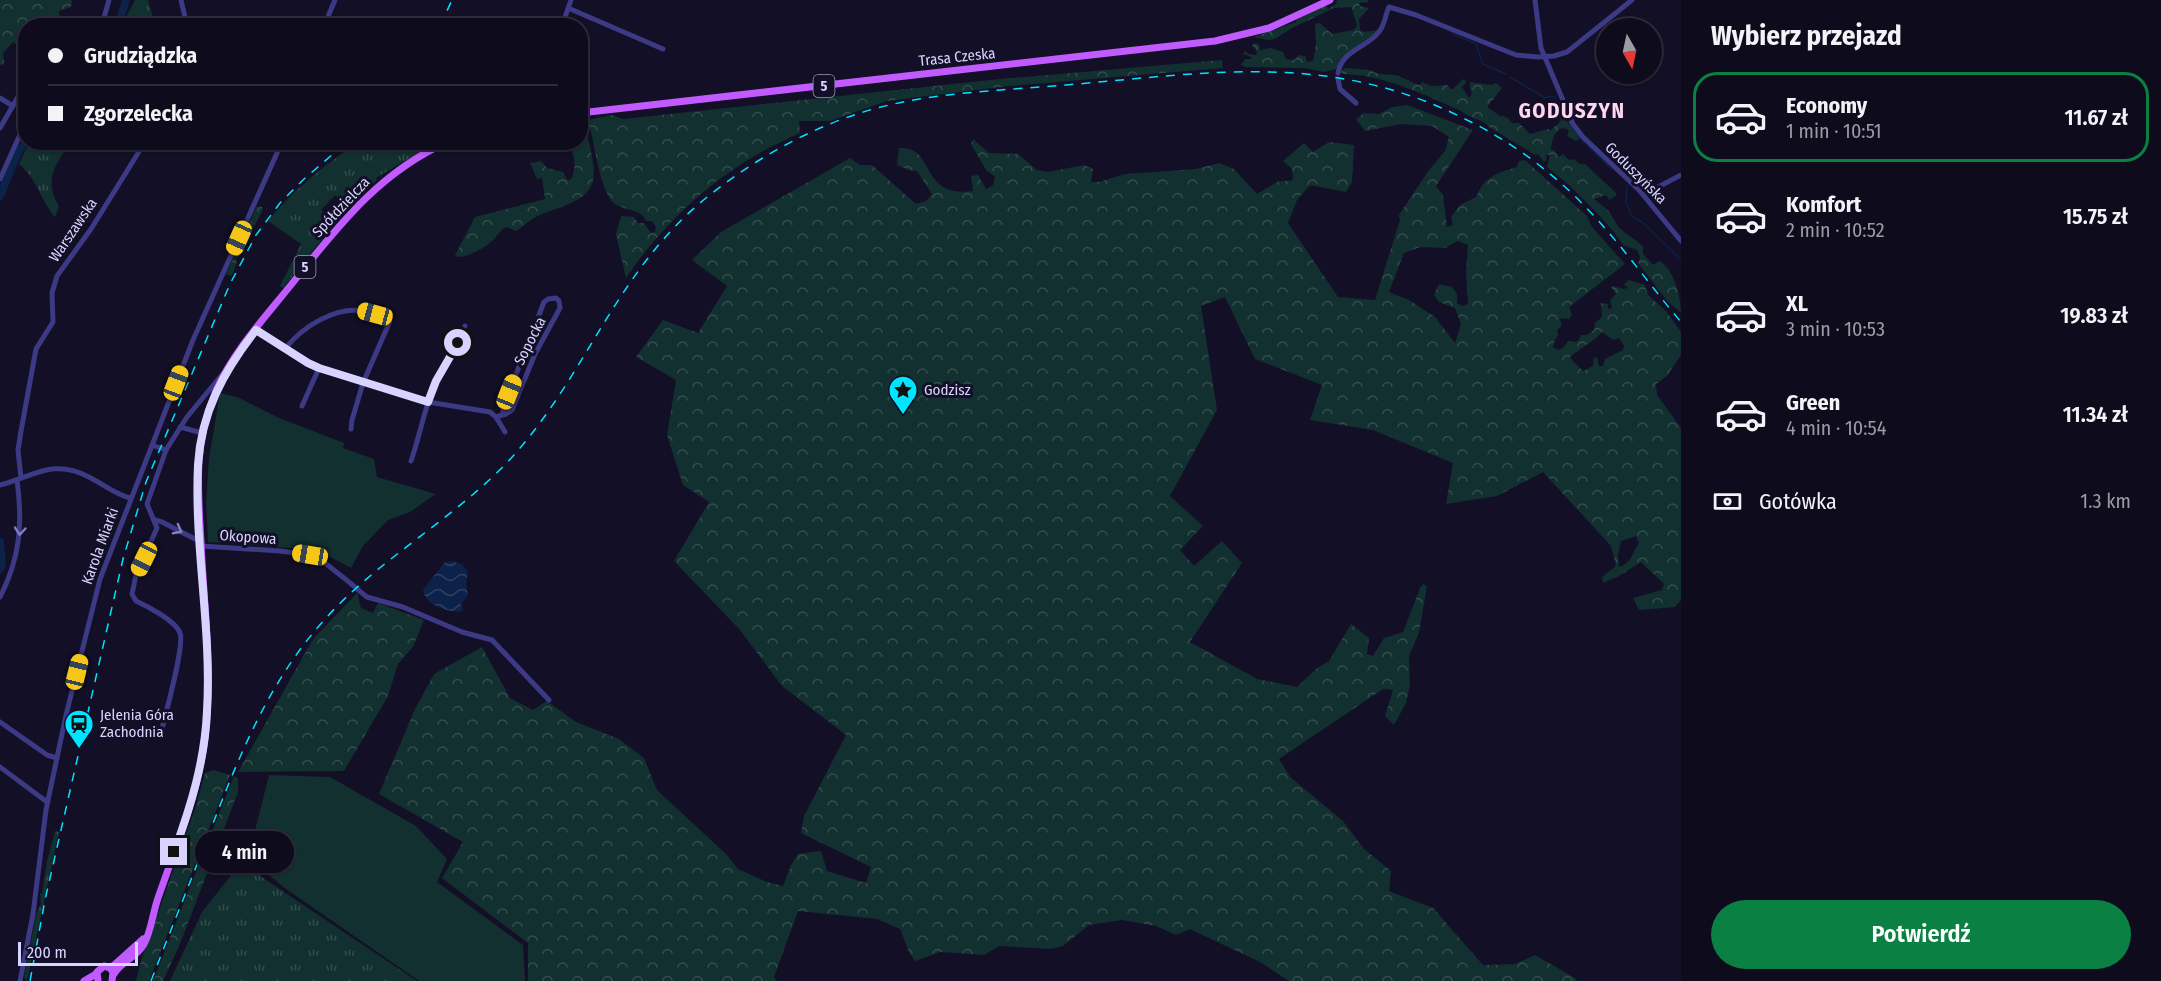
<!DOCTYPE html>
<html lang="pl">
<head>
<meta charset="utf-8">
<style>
  body { margin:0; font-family:"Fira Sans Condensed",sans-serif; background:#1c1929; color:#f1f3f6; height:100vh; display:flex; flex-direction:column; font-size:22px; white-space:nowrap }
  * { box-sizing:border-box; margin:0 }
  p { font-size:20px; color:#9b9ba3 }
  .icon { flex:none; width:33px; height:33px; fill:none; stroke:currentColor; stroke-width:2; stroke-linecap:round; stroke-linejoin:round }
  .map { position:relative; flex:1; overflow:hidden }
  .panel { display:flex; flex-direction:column; background:#0e0b1c; width:480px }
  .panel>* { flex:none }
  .top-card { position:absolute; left:18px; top:18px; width:570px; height:132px; border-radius:24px; box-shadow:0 2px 4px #0004,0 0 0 2px #2e2b3b; display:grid; align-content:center; height:132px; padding:0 30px; background:#0e0b1c }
  .needle { width:39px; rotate:171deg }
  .controls { position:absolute; left:1596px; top:18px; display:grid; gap:12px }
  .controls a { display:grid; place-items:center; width:66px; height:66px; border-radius:50%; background:#0e0b1c; box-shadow:0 2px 4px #0004,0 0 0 2px #2e2b3b; font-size:30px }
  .scale { position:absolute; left:18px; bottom:15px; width:120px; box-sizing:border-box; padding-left:6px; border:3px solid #d9d4ff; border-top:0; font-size:16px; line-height:21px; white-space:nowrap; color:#d9d4ff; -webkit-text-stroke:4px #130f26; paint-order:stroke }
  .end { position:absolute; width:27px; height:27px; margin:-14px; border:8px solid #d9d4ff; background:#111; box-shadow:0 0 0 3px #111 }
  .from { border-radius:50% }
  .bubble { position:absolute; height:42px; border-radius:21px; background:#0e0b1c; box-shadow:0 2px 4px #0004,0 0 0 2px #2e2b3b; font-size:20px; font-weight:600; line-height:42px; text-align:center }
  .car { position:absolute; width:18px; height:36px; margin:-18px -9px; border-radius:8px; box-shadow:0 0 4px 2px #0007; background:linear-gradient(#f5c518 24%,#345 0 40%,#f5c518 0 76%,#345 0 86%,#f5c518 0) }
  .top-card b { display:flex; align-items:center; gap:21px; height:57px; font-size:22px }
  .top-card b+b { border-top:2px solid #2e2b3b }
  .top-card i { width:15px; height:15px; background:#f1f3f6 }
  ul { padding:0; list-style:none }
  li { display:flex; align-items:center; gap:18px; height:90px; margin:0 12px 9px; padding:0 18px; border:3px solid transparent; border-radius:24px }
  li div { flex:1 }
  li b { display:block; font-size:22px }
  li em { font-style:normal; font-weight:600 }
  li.active { border-color:#0b8043 }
  li>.icon { width:54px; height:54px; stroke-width:1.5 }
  h2 { padding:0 30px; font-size:27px; line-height:72px }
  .pay { display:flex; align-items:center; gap:15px; height:66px; padding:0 30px; font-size:22px }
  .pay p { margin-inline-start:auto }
  .primary-button { display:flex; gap:12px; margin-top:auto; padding:12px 30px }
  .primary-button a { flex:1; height:69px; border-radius:36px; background:#0b8043; color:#fff; font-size:24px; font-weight:600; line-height:69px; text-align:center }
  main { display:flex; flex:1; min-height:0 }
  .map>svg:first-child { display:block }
  .grass { fill:url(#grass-tufts) }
  .forest { fill:url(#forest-crowns); fill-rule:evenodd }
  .garden { fill:#12302f }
  .water { fill:url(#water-waves) }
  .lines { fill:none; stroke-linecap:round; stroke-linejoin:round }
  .stream { stroke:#0c2248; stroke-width:1.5 }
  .river { stroke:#0c2248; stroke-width:8 }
  .minor { stroke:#3d3a85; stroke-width:5 }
  .major { stroke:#c25bff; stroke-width:7 }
  .rail { stroke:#00e5ff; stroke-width:1.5; stroke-dasharray:9 8; stroke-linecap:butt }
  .oneway { stroke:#837fbc }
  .route { stroke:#d9d4ff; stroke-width:8 }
  .labels { text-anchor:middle; stroke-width:6; stroke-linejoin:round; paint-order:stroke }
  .shield { fill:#130f26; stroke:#9e99be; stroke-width:1.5 }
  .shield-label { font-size:14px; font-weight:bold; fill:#d9d4ff }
  .street-label { font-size:15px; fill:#d9d4ff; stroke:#130f26 }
  .poi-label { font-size:15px; fill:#d9d4ff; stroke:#130f26; text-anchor:start }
  .district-label { font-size:21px; font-weight:bold; letter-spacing:1.5px; fill:#ffd6f0; stroke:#130f26 }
</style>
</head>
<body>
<main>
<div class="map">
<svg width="1681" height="981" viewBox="0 0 1681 981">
  <defs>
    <pattern id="grass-tufts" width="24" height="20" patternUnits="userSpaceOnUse" patternTransform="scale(1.5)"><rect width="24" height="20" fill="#12302f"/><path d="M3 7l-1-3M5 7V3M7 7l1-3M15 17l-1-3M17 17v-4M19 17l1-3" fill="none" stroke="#344d4e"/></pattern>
    <pattern id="forest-crowns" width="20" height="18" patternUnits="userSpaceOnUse" patternTransform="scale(1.5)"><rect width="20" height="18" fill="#12302f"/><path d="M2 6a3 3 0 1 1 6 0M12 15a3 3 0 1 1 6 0" fill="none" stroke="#344d4e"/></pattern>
    <pattern id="water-waves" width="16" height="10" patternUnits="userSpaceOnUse" patternTransform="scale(1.5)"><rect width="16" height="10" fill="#0c2248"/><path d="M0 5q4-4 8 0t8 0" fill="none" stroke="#2f4163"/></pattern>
  </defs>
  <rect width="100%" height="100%" fill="#130f26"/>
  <g class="grass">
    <polygon points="135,0 148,0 155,25 122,25"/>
    <path d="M 32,142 L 70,143 C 54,167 44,179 59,207 L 55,217 C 41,201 37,178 19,164 L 26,149 Z"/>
    <path d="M 356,143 L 435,143 L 376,178 L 377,180 L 348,207 L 335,195 L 321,210 L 335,223 L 283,288 L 280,286 L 301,244 L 268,221 C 295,188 322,168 356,143 Z"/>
    <polygon points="55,831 59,832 27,981 24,977 36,915 41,904 40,894 42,893 47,861"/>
    <polygon points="241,863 417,981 170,981 202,912"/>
  </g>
  <g class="forest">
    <polygon points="0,0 72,0 71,7 59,11 60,25 36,25 31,22 26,26 25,50 13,42 3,53 4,64 0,65"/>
    <polygon points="1337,0 1368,0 1368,2 1359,3 1360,6 1369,8 1359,19 1360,30 1364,32 1379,30 1334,70 1323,72 1305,68 1245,67 1241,65 1245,59 1251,59 1251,57 1243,54 1245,51 1249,54 1256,55 1257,51 1252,46 1254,43 1259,44 1260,50 1271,48 1283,52 1286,59 1294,60 1299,55 1305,56 1307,62 1313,61 1316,45 1315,24 1320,23 1332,34 1354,30 1357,25 1351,7 1334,8 1290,29 1275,39 1268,40 1254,37 1296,22 1296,20 1326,5 1328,9 1336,4"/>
    <path d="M 1222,60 L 1223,68 L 1009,86 L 887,101 L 830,121 L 799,121 L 800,133 C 728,164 670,213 626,278 L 616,234 L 621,216 L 634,217 L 638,223 L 644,223 L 651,233 L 655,232 L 656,227 L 652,221 L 646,221 C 641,207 620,212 611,200 C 598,182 595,143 588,120 L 612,115 L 623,119 L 1000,79 Z"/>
    <path d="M 1345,68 L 1370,70 C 1377,75 1386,74 1395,75 C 1404,77 1411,83 1420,85 L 1422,82 L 1431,86 L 1447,85 L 1452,90 L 1463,79 L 1467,82 L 1462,87 L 1469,98 L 1472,94 L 1470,89 L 1470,82 L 1491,85 L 1496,83 L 1502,88 L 1487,107 L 1500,116 L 1507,117 L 1512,123 L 1519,123 L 1530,134 L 1548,129 L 1551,130 L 1561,121 L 1559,114 L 1561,113 L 1580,138 L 1576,141 L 1567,136 L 1569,131 C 1558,121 1551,140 1551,150 L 1554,150 L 1559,157 L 1563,154 L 1569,160 L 1574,159 L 1580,164 L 1585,164 L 1616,193 L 1616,196 L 1609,200 L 1606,195 L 1594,199 L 1609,211 L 1619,228 L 1643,246 L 1643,254 L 1653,265 L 1659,261 C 1674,268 1681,298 1681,313 L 1668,302 L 1638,263 L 1640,257 L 1637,250 L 1623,245 L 1614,232 L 1597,213 L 1569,185 L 1547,167 L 1550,155 L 1546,155 L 1547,160 L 1544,162 L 1538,154 L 1535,155 L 1489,127 C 1482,118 1469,119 1461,111 C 1425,95 1382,74 1342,74 L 1341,71 Z"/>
    <path d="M 1407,105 L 1473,130 L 1436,186 L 1443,195 L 1447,227 L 1453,225 L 1451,217 L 1460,205 L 1476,197 C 1485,176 1497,173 1517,167 L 1519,161 L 1525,160 L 1587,216 L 1592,227 L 1625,264 L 1569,307 L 1572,315 L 1569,319 L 1560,318 L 1562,325 L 1557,330 L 1558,335 L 1554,342 L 1553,347 L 1558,350 L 1563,348 L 1568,341 L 1576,342 L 1579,340 L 1581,335 L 1587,335 L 1594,330 L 1595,323 L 1602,317 L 1601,303 L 1608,304 L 1608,309 L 1612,308 L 1610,300 L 1616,294 L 1611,287 L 1613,286 L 1623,289 L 1628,288 L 1624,284 L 1629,280 L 1645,285 L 1648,295 L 1666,311 L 1681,332 L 1681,355 L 1667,376 L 1656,384 L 1657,395 L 1681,428 L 1681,600 L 1675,607 L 1639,610 L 1633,598 L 1662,590 L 1664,584 L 1641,562 L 1619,576 L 1603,583 L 1602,577 L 1616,566 L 1611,546 L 1543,472 L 1497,496 L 1446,504 L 1453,463 L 1373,430 L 1310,420 L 1322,385 L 1255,359 L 1225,297 L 1201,306 L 1217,410 L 1170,496 L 1203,526 L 1180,550 L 1194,566 L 1222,541 L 1242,563 L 1190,642 L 1257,679 L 1297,687 L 1316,669 L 1329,661 L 1351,624 L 1369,638 L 1367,654 L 1373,656 L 1384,638 L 1403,632 L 1420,588 L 1423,584 L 1427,586 L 1419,633 L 1409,656 L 1410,685 L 1406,703 L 1394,725 L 1385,716 L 1393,690 L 1383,689 L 1279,759 L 1290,777 L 1343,821 L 1364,849 L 1391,871 L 1389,891 L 1433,908 L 1483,965 L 1515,964 L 1535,955 L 1575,978 L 1577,981 L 1289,981 L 1260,962 L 1190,929 L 1176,935 L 1156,926 L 1122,920 L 1089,925 L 1063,946 L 1051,949 L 999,946 L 984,955 L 940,952 L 915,961 L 909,952 L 900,929 L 877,919 L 798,911 L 774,977 L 777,981 L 528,981 L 528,943 L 442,878 L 463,842 L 379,794 L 415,709 L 434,674 L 482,647 L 510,698 L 533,710 L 547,701 L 576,722 L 619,739 L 644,758 L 657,790 L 727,855 L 738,869 L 767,882 L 783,886 L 791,865 L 798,854 L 821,851 L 827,871 L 866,883 L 871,867 L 801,833 L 804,816 L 846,735 L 782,686 L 740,630 L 674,561 L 709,502 L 683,485 L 667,435 L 676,380 L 636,357 L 663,320 L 698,333 L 727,286 L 692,260 L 721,232 L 850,158 L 860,165 L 872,165 L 916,204 L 926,201 L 932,194 L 917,171 L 909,170 L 897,165 L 899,148 C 936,145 918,198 973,191 L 971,176 L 978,175 L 986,189 L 993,185 L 995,177 L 986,170 L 971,144 L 973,139 L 989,153 L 1018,154 L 1037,170 L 1048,172 L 1084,165 L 1093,169 L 1091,182 L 1099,182 L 1125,174 L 1196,169 L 1219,163 L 1234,169 L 1257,194 L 1277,182 L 1293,180 L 1292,169 L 1283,161 L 1304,143 L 1313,152 L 1329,142 L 1354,145 L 1352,182 L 1346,192 L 1310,185 L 1297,200 L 1288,223 L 1338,297 L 1375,300 L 1400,220 L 1399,215 L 1429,170 L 1445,151 L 1449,137 L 1432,126 L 1401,124 L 1365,131 L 1356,119 L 1364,113 L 1379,114 L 1392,107 ZM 1458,241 L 1468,245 L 1466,273 L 1468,304 L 1462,306 L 1457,303 L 1457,294 L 1452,287 L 1439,284 L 1434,295 L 1439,302 L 1455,308 L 1461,324 L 1455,343 L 1435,317 L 1409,300 L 1389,292 L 1404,253 L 1420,247 L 1445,248 ZM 1602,332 L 1613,340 L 1619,338 L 1624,346 L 1623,350 L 1605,359 L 1603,366 L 1599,366 L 1597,357 L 1594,358 L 1593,366 L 1583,371 L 1570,358 L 1571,356 L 1596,338 ZM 1636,536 L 1639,543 C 1633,552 1631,564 1619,567 L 1618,555 L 1621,541 Z"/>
    <path d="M 583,119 C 587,136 593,154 594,171 C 595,204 558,205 536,217 C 529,221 522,227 516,231 L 506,227 C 499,231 497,237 492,241 C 483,249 468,257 457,257 L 455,255 L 475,217 L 545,199 L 542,178 L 537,179 L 530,163 L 541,161 L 547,168 L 563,172 L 568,181 L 572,178 C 577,163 574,156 569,143 L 580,142 L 581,120 Z"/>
    <polygon points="257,206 262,207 263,209 240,256 235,258 237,261 232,276 226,274"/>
    <polygon points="357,593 361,608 373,613 378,603 424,620 413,647 398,664 388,696 344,771 238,772 313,639"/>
    <polygon points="214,770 230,775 149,981 136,981 141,961 195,809 205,773"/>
    <polygon points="234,776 238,779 238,792 180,944 163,981 153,981"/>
  </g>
  <g class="garden">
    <polygon points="220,393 237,397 277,417 344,443 343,448 374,459 377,477 436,494 410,512 388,520 363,546 351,568 317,550 208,542 206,502 209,458"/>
    <polygon points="269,775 330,777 416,826 447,859 437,882 523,945 525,981 419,981 286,889 248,858"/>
  </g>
  <path class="water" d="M 451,561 L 462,564 L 468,572 L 466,583 L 468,595 L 461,604 L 463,610 L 460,612 C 446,611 426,606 423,590 L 444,563 Z"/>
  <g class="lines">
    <g class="stream">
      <polyline points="1452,33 1476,44 1483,64 1506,74"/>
      <polyline points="1510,77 1545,98 1551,96 1555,97"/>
      <polyline points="1561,104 1570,124 1584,143"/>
      <polyline points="1588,146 1611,169"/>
      <polyline points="1627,186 1626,203 1632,216 1643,223 1681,260"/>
    </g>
    <g class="river">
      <polyline points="118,26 126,0"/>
      <polyline points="0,196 19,150 26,142"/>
      <polyline points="0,542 2,564 0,569"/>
    </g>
    <g class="minor">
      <polyline points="181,0 187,26"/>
      <polyline points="1535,0 1541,48 1573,124 1583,137 1639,190 1681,241"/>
      <polyline points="568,8 663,49"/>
      <polyline points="99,26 103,21 109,0"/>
      <polyline points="327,26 329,14 335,0"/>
      <polyline points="562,26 571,0"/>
      <path d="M 1338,73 C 1342,50 1366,48 1378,33 C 1385,26 1385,15 1389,7 L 1416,15 L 1516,55 L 1538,57 L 1554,56 L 1567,52 L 1632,0"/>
      <polyline points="1338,79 1340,89 1356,103"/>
      <polyline points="0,98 13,106"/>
      <polyline points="0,128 19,95"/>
      <polyline points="0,179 26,121"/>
      <polyline points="1643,195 1681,175"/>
      <polyline points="256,330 308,363 319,368 428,402"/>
      <path d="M 285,349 C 302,327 335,306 364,311 C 373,312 382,317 390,321 L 363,383 L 352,420 L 351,429"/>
      <polyline points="428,402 490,412 496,417 505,432"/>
      <polyline points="302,406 319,368"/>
      <polyline points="496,417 506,414 512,410 535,354 560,308 559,301 556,298 548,299 544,302 503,408 503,415"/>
      <polyline points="180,427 202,433"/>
      <polyline points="152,445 166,450 187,417 225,371"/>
      <path d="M 411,461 C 420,435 425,406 436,380 C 445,361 458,345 465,326"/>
      <polyline points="21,478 18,450 21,431 36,349 53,322 52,293 57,276 91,229 145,142"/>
      <path d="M 0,485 C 34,476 54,458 89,477 C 103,484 115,494 130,498"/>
      <polyline points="155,520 162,522 195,539 200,539"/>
      <polyline points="201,546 280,551 310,555 320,559 354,586"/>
      <polyline points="357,589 367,597 403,607 462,632 492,640 549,700"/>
      <path d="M 0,597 C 20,558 23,524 17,480"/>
      <polyline points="0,722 47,755 57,758"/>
      <path d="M 161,733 C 165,715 185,646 180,633 C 176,621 147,606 136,601 L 132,594 L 136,575 L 157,528 L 147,504 L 166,450"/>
      <polyline points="0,767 47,802"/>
      <polyline points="20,981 33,914 46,810 66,715 100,579 193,340 282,142"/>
    </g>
    <g class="major">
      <polyline points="580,113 1215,41 1269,28 1330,0"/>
      <polyline points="107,967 113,966 143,939"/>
      <path d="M 114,974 C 121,962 137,957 144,944 C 151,932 153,912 158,898 C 176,846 198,794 205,738 C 213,673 204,607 201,542 C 198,488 193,443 216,391 C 235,347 273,309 302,271 C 345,218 383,171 447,142"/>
      <polyline points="84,981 96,974"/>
      <polyline points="98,981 97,972 104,966 109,967 113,972 112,981"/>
    </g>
    <g class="rail">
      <polyline points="440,26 452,0"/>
      <polyline points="30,981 45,900 123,559 146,482 230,284 256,235 280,203 304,179 347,142"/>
      <path d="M 151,981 C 171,929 192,878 212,826 C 241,751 271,678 326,618 C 382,556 458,517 514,455 C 587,373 618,269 706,198 C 752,161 804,131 860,113 C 926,92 997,91 1066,85 C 1208,73 1329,51 1463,118 C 1513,142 1558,176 1595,217 C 1626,251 1652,288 1681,322"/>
    </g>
  </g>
  <defs><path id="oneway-chevron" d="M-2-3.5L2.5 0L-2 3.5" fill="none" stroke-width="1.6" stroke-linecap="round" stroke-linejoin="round" transform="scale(1.5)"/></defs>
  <g class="oneway">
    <use href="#oneway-chevron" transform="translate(178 530) rotate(28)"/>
    <use href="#oneway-chevron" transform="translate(20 531) rotate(95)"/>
  </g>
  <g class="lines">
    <path class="route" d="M 174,852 C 191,806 205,760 207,711 C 212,629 194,547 198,465 C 201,412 224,371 256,330 L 308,363 L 319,368 L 428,402 L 436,381 L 458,343"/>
  </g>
  <defs>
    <g id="sight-pin" transform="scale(1.5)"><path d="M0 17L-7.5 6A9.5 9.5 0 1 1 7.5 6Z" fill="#00e5ff" stroke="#130f26"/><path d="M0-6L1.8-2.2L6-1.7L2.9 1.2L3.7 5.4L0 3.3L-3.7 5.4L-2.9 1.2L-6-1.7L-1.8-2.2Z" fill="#111"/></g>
    <g id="station-pin" transform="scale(1.5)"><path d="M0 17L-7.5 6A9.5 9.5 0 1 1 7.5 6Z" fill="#00e5ff" stroke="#130f26"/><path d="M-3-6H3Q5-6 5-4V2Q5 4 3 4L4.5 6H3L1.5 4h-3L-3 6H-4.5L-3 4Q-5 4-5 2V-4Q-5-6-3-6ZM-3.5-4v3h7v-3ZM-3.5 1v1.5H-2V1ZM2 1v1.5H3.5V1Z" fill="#111"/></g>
  </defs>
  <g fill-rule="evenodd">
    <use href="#sight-pin" x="903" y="390"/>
    <use href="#station-pin" x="79" y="724"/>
  </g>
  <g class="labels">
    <g class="shield">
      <rect x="813.5" y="75" width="21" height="22" rx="4.5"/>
      <rect x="294.5" y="256" width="21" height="22" rx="4.5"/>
    </g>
    <g class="shield-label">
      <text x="824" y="91">5</text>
      <text x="305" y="272">5</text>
    </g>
    <g class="street-label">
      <text transform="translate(957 57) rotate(-6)" y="5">Trasa Czeska</text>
      <text transform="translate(1636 173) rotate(45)" y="5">Goduszyńska</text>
      <text transform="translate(341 207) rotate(-47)" y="5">Spółdzielcza</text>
      <text transform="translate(73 230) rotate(-56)" y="5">Warszawska</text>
      <text transform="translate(530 341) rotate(-63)" y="5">Sopocka</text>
      <text transform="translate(248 537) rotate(4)" y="5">Okopowa</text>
      <text transform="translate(100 546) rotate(-70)" y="5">Karola Miarki</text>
    </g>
    <g class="poi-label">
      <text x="924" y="395">Godzisz</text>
      <text x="100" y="720">Jelenia Góra<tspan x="100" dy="17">Zachodnia</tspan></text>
    </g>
    <g class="district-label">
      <text x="1572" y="118">GODUSZYN</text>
    </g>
  </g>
</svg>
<div class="controls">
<a><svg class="needle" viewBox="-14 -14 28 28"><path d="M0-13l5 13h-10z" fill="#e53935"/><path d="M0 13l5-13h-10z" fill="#9b9ba3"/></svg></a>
</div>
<div class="scale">200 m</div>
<i class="end from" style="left:458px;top:343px"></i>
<i class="end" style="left:174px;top:852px"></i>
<div class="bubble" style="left:195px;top:831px;width:99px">4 min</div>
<i class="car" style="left:239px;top:238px;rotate:204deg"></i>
<i class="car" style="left:375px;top:314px;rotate:285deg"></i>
<i class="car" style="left:176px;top:383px;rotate:21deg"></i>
<i class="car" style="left:509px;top:392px;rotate:22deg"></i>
<i class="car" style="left:310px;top:555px;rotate:279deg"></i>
<i class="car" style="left:144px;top:559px;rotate:206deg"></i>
<i class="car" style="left:77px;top:672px;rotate:14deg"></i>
<div class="top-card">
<b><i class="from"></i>Grudziądzka</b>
<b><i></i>Zgorzelecka</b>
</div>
</div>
<section class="panel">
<h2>Wybierz przejazd</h2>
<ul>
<li class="active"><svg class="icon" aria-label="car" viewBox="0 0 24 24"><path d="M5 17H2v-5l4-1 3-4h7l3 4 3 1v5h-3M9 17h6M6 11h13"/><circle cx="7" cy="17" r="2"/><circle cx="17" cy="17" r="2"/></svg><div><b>Economy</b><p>1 min · 10:51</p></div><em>11.67 zł</em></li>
<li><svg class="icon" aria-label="car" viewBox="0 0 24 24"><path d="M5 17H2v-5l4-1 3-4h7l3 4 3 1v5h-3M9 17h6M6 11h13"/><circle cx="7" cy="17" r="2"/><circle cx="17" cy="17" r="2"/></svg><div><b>Komfort</b><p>2 min · 10:52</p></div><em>15.75 zł</em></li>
<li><svg class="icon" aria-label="car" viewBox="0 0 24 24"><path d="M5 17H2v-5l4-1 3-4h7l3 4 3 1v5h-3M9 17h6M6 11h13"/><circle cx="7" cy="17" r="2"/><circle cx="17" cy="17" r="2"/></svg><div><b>XL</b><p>3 min · 10:53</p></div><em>19.83 zł</em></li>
<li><svg class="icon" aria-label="car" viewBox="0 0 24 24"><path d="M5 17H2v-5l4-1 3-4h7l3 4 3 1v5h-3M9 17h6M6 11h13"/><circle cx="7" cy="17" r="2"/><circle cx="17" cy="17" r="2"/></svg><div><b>Green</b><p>4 min · 10:54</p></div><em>11.34 zł</em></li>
</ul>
<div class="pay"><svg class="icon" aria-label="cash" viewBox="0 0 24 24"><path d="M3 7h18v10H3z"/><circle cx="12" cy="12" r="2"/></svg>Gotówka<p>1.3 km</p></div>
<div class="primary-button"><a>Potwierdź</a></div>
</section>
</main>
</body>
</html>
